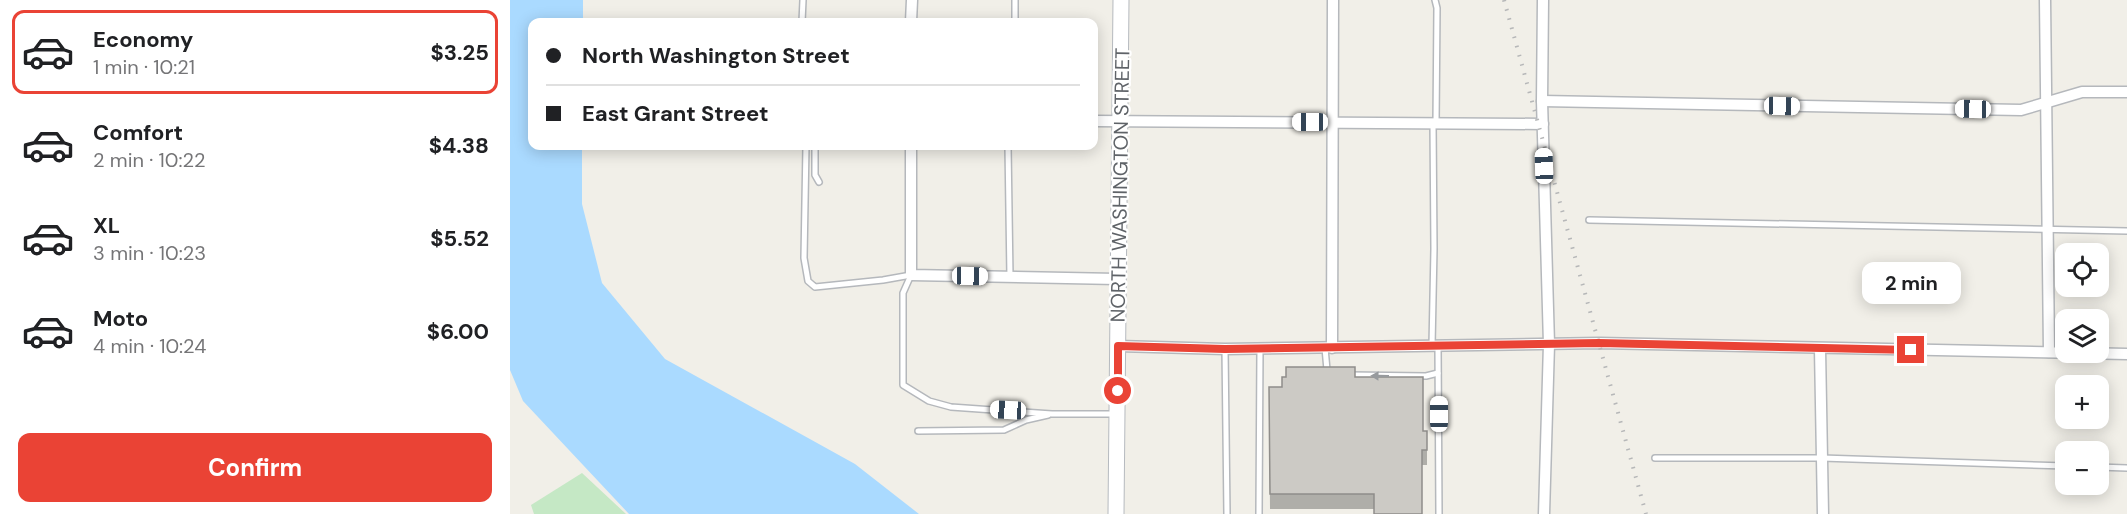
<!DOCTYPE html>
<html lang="en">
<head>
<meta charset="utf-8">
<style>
  body { margin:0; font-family:"DM Sans",sans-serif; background:#f6f6f6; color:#202124; height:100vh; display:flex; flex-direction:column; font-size:22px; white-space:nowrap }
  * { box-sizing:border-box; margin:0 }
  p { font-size:20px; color:#757577 }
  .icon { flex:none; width:33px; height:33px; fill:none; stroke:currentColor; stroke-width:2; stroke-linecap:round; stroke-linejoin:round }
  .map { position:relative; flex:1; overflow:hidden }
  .sheet { display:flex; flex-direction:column; background:#fff; width:510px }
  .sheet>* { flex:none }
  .banner { position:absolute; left:18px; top:18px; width:570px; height:132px; border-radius:12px; box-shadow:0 3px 15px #0003; display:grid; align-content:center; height:132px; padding:0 18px; background:#fff }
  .fabs { position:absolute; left:1545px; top:243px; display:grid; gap:12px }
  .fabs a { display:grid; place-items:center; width:54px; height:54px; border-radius:12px; background:#fff; box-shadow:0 3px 15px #0003; font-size:30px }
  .end { position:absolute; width:27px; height:27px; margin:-14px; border:8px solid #ea4335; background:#fff; box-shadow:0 0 0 3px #fff }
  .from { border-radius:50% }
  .bubble { position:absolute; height:42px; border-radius:12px; background:#fff; box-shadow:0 3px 15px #0003; font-size:20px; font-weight:700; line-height:42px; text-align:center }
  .car { position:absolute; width:18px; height:36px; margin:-18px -9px; border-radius:8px; box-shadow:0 0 4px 2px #0007; background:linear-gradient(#fff 24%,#345 0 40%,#fff 0 76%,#345 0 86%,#fff 0) }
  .banner b { display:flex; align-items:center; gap:21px; height:57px; font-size:22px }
  .banner b+b { border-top:2px solid #e0e0e0 }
  .banner i { width:15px; height:15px; background:#202124 }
  ul { padding:10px 0 0; list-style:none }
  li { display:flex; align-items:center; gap:18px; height:84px; margin:0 12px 9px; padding:0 6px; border:3px solid transparent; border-radius:12px }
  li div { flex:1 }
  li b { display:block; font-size:22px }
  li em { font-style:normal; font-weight:700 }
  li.active { border-color:#ea4335 }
  li>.icon { width:54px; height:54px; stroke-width:1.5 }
  .primary-button { display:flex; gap:12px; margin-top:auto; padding:12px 18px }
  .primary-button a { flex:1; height:69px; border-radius:12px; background:#ea4335; color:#fff; font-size:24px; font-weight:700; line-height:69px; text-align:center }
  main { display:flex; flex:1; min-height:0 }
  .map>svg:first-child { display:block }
  .green { fill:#c5e8c5 }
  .water { fill:#aadaff }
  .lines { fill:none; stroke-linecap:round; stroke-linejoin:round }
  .lane-casing { stroke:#b5b8bc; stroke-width:8 }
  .street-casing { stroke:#b5b8bc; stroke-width:13 }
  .secondary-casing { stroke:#b6babf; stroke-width:17 }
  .lane { stroke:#fff; stroke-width:5 }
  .street { stroke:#fff; stroke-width:10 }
  .secondary { stroke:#fff; stroke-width:15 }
  .rail { stroke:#b6b7b8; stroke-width:4; stroke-dasharray:1.5 8; stroke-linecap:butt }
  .wall { fill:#afaea9 }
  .building { fill:#cccac5; stroke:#8f8d8a; stroke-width:1.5 }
  .oneway { fill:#979a9d }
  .route { stroke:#ea4335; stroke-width:8 }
  .labels { text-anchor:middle; stroke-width:4.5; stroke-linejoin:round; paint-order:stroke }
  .street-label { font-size:20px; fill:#5f6368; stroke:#fff }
</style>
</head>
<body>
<main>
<section class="sheet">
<ul>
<li class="active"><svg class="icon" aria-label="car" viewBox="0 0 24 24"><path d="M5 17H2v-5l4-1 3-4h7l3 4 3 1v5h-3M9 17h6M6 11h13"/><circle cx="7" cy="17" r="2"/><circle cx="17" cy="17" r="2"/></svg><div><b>Economy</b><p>1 min · 10:21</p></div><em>$3.25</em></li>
<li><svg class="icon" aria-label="car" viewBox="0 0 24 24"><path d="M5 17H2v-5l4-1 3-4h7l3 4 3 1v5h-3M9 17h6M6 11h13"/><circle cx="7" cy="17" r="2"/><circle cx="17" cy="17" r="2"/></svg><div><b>Comfort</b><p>2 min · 10:22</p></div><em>$4.38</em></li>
<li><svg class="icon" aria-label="car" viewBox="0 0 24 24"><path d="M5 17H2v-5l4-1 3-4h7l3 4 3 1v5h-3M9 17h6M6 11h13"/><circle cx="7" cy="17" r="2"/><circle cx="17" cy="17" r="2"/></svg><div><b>XL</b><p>3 min · 10:23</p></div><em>$5.52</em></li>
<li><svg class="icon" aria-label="car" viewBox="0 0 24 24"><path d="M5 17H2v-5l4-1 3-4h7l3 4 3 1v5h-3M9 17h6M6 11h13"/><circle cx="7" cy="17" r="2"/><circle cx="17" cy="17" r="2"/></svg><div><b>Moto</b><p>4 min · 10:24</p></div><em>$6.00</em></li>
</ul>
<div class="primary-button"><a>Confirm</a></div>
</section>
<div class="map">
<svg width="1617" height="514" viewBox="0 0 1617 514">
  <rect width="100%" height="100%" fill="#f1efe8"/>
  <polygon class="green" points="72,473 116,514 24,514 21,505"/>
  <polygon class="water" points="0,0 73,0 73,22 22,22 22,146 72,146 72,204 92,283 155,359 345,464 409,514 119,514 13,401 0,370"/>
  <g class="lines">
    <g class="lane-casing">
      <g id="lane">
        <polyline points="925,0 927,8 926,123"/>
        <polyline points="292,22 293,0"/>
        <polyline points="505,22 505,0"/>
        <polyline points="296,146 294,258 298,281 305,287 373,280 401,275"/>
        <polyline points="305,146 305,175 309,182"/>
        <polyline points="498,146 500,277"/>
        <polyline points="1079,220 1617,231"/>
        <polyline points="401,275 393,293 393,385 419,401 441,407 542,414 605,414"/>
        <polyline points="922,346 924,249 923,123"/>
        <polyline points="928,346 929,514"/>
        <polyline points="815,348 817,370"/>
        <polyline points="715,349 717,514"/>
        <polyline points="840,375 916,376 928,373"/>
        <polyline points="408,431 494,430 516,420 538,415"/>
        <polyline points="1145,458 1312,458 1556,466"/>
        <polyline points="1588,467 1617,468"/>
        <polyline points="749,514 750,349"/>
      </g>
    </g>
    <g class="street-casing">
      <g id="street">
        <polyline points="1033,0 1032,101 1039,344 1034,514"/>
        <polyline points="1535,0 1539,352"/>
        <polyline points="401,22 402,0"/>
        <polyline points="1032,101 1511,110 1572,92 1617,92"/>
        <polyline points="584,121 1033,124"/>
        <polyline points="401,146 401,275 607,279"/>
        <polyline points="608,346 715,349 1089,343 1617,354"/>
        <polyline points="822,348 823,0"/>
        <polyline points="1310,349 1313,514"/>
      </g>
    </g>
    <g class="secondary-casing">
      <polyline id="secondary" points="606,514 611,0"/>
    </g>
    <use href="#lane" class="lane"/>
    <use href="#street" class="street"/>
    <use href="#secondary" class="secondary"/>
    <polyline class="rail" points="994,0 1136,514"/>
  </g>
  <polygon class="wall" points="845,377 913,431 917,431 917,465 912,465 864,509 760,509 759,387 772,387"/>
  <polygon class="building" points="776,367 845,367 845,377 913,377 913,431 917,431 917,450 912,450 912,514 864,514 864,494 760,494 759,387 772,387 772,377 776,377"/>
  <defs><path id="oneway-solid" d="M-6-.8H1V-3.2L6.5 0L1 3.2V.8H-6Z" transform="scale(1.5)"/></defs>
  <use class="oneway" href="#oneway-solid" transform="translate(870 376) rotate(-179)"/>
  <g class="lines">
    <polyline class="route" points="608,391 608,346 715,349 1089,343 1401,350"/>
  </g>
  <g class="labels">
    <g class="street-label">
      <text transform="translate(610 185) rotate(-89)" y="7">NORTH WASHINGTON STREET</text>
    </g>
  </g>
</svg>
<div class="fabs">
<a><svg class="icon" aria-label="locate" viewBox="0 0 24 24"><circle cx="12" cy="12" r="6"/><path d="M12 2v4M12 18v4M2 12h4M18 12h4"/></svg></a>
<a><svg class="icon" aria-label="layers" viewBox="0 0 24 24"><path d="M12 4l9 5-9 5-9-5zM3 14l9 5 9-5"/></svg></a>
<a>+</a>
<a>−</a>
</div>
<i class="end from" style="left:608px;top:391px"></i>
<i class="end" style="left:1401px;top:350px"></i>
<div class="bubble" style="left:1352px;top:262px;width:99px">2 min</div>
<i class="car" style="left:1272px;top:106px;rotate:91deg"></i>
<i class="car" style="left:1463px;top:109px;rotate:271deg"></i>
<i class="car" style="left:800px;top:122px;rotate:270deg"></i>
<i class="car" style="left:1034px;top:166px;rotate:358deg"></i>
<i class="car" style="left:460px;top:276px;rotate:91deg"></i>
<i class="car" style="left:498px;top:410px;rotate:273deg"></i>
<i class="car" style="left:929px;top:414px;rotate:0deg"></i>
<div class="banner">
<b><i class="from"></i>North Washington Street</b>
<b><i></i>East Grant Street</b>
</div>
</div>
</main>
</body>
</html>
